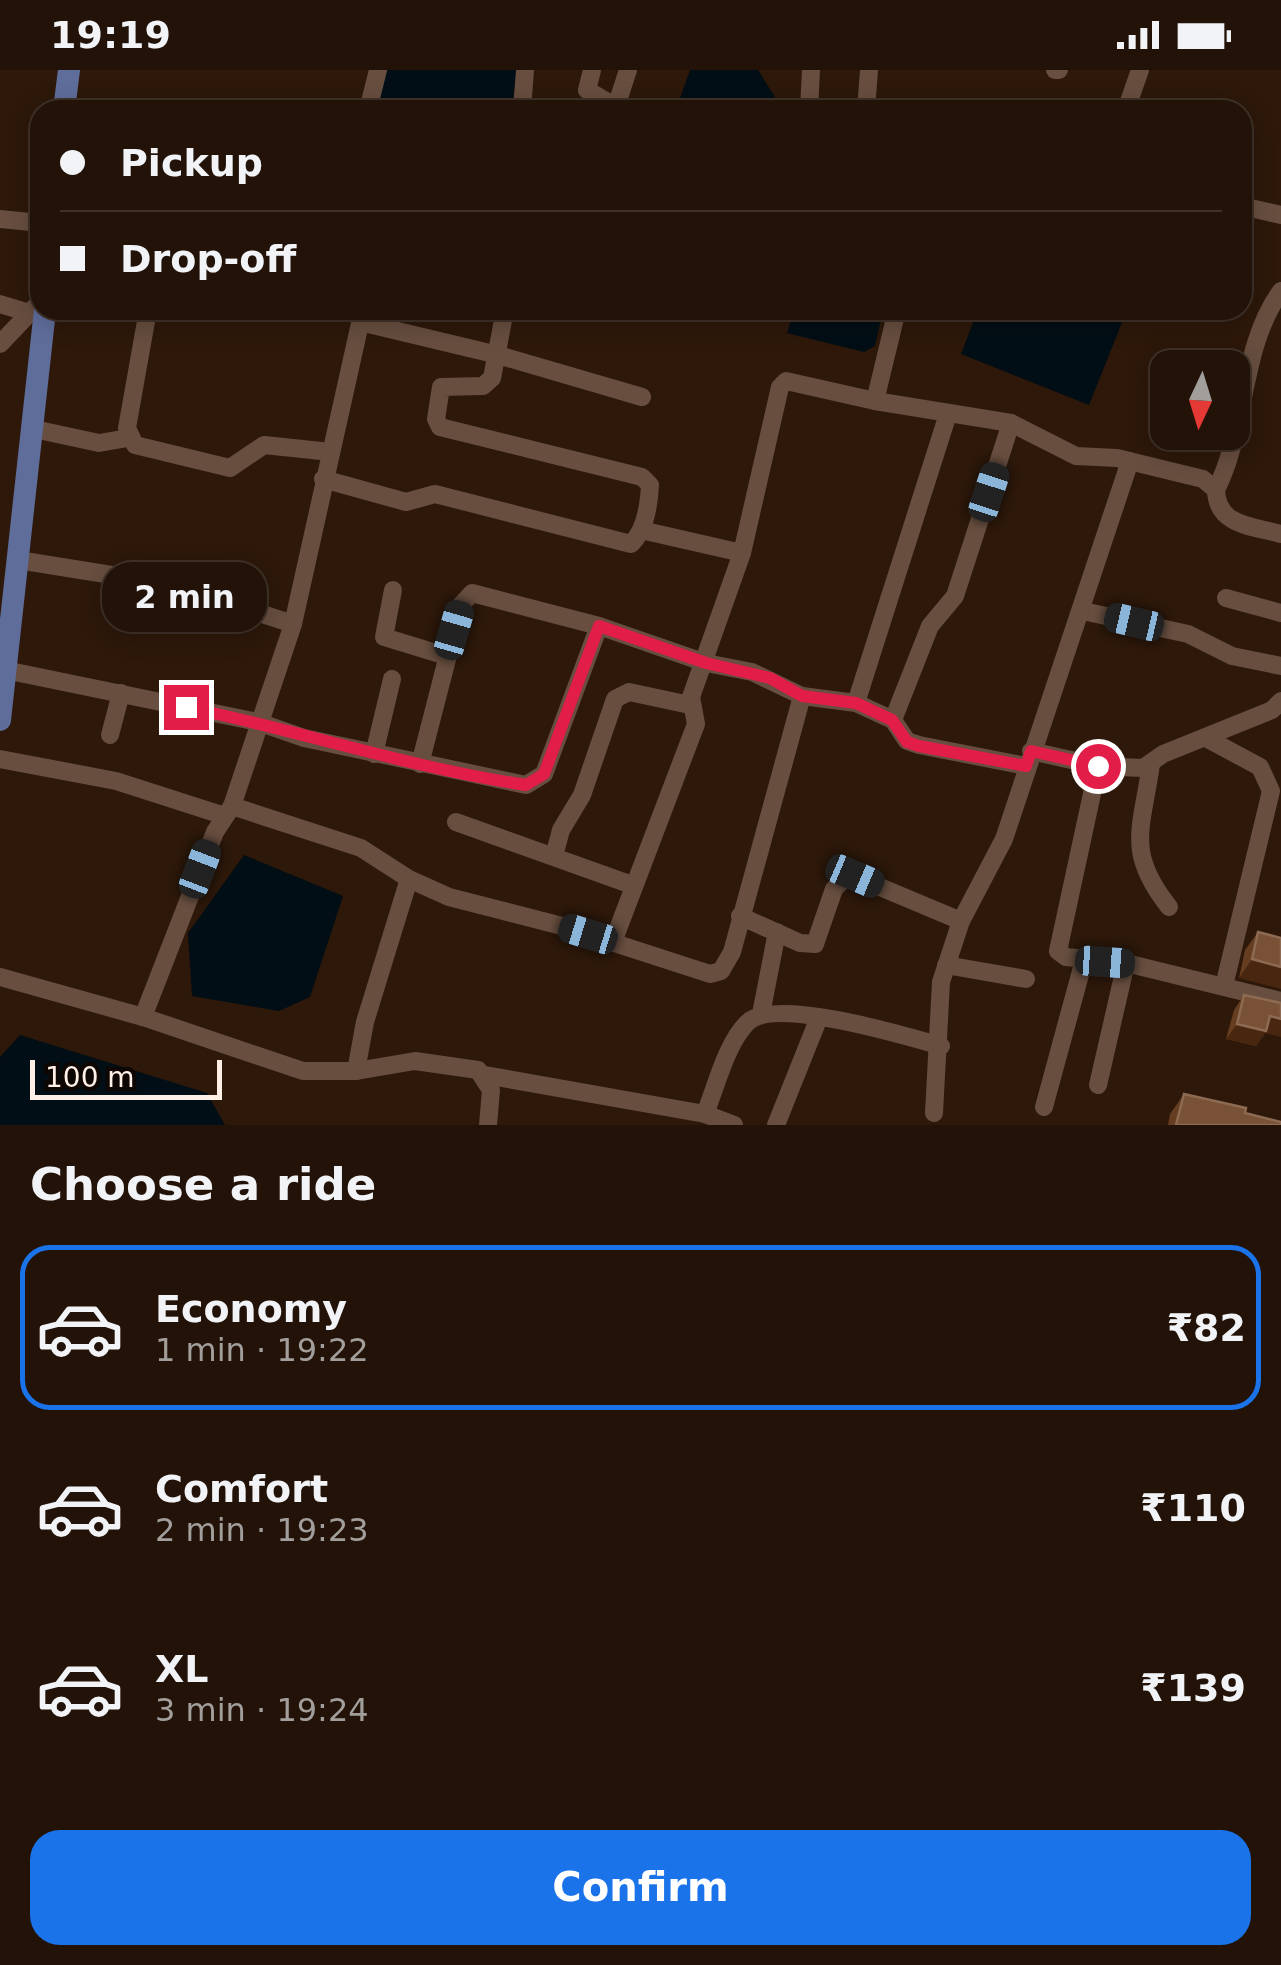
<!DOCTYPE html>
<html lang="en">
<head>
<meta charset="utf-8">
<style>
  body { margin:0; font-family:"DejaVu Sans",sans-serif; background:#2a1b12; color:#f1f3f6; height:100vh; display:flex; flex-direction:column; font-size:38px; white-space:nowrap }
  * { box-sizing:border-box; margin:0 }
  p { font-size:32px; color:#a29e9c }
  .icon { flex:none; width:55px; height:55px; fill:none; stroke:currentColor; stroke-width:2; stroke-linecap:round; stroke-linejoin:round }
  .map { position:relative; height:1055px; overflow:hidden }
  .side { display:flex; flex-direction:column; background:#221208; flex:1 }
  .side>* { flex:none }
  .banner { position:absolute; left:30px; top:30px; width:1222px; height:220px; border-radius:30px; box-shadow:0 5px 25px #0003,0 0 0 2px #3f3229; display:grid; align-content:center; height:220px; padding:0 30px; background:#221208 }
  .needle { width:65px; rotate:184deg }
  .controls { position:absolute; left:1150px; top:280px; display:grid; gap:20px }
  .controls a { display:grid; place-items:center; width:100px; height:100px; border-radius:20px; background:#221208; box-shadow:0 5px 25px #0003,0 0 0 2px #3f3229; font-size:50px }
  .scale { position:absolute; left:30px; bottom:25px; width:192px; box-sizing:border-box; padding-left:10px; border:5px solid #fff0e7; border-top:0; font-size:28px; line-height:35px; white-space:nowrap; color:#fff0e7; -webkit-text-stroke:8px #0e0603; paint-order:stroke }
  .end { position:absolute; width:45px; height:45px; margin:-22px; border:12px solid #e11d48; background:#fff; box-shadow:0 0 0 5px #fff }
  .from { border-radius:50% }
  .bubble { position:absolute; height:70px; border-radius:30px; background:#221208; box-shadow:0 5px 25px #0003,0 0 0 2px #3f3229; font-size:32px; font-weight:600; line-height:70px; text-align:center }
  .car { position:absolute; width:30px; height:60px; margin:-30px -15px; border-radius:12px; box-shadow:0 0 8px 2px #0007; background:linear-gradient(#222 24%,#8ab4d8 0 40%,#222 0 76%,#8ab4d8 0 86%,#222 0) }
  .banner b { display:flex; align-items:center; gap:35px; height:95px; font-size:38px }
  .banner b+b { border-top:2px solid #3f3229 }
  .banner i { width:25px; height:25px; background:#f1f3f6 }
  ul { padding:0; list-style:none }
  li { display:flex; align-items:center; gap:30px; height:165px; margin:0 20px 15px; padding:0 10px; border:5px solid transparent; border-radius:30px }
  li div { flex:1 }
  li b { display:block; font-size:38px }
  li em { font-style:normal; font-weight:600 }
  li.current { border-color:#1a73e8 }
  li>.icon { width:90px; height:90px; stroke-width:1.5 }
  h2 { padding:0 30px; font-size:45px; line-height:120px }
  .action { display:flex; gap:20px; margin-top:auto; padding:20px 30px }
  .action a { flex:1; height:115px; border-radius:30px; background:#1a73e8; color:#fff; font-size:40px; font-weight:600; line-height:115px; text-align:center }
  .status { display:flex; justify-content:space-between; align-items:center; height:70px; padding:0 50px; background:#221208; direction:ltr }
  .status svg { height:28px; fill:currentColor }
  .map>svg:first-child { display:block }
  .water { fill:#020e15 }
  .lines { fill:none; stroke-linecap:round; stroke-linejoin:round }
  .minor { stroke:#674e3f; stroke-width:18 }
  .major { stroke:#5f6d9b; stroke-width:22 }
  .wall { fill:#673d21 }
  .shaded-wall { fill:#49260f }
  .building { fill:#785136; stroke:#8d6a52; stroke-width:2.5 }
  .route { stroke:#e11d48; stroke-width:12 }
</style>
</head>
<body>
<div class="status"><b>19:19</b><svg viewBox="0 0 49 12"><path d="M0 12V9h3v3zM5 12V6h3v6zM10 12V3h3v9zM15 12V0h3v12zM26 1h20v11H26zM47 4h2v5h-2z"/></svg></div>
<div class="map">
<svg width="1281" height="1055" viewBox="0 0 1281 1055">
  <rect width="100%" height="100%" fill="#2d180a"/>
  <g class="water">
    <polygon points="384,0 518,0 518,1 511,40 375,40"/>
    <polygon points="690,0 758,0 778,32 775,40 676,40"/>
    <polygon points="794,240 883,240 875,276 864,282 787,263"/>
    <polygon points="978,240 1127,240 1089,335 961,284"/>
    <polygon points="244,785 343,826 310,927 279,941 192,926 188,863"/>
    <polygon points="20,965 207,1023 225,1055 0,1055 0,987"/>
  </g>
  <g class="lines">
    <g class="minor">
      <polyline points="592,0 587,20 616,37"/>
      <polyline points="1055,0 1059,0"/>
      <polyline points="368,40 378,0"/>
      <polyline points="522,40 525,0"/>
      <polyline points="615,40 628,0"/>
      <polyline points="809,40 811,0"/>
      <polyline points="866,40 869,0"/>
      <polyline points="1126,40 1140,0"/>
      <polyline points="1242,136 1281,145"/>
      <polyline points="0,149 40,153"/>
      <polyline points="0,234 30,243"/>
      <polyline points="148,240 127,358 135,375 230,398 264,375 331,382"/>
      <polyline points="360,252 498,285 642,327"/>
      <polyline points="0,274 40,232"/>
      <polyline points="875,331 897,240"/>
      <polyline points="34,359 99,373 128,368"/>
      <path d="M 323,409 L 406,432 L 435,424 L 631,474 C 645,461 649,434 650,415 L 642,407 L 440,357 L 436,349 L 441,317 L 483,316 L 492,308 L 505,240"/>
      <path d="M 1216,420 C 1247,359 1240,277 1281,221"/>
      <polyline points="641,460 742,483"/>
      <polyline points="18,490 174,515 293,554"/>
      <polyline points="393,520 384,567 446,586"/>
      <polyline points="1226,528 1281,543"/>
      <polyline points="1083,541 1188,564 1232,586 1281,596"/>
      <polyline points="5,600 258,652 304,668 526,715 544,704 599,556"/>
      <polyline points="856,633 948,344"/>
      <polyline points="893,650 930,556 955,526 1011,353"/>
      <polyline points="110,665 121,623"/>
      <polyline points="1206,668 1260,697 1271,721 1224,916"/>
      <polyline points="1031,681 1098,696 1143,698 1163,684 1272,640 1281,631"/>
      <polyline points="374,684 392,609"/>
      <polyline points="0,689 116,711 225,746"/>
      <polyline points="420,694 461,535 472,523 599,556 706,593 752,602 802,626 856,633 893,650 907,671 919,675 1026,696"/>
      <path d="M 1151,694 C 1142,759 1125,781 1169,837"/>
      <polyline points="1098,696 1058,881 1066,887 1126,893 1281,931"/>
      <polyline points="232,736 361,778 409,809 449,827 562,856 710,904 721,901 732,882 802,626"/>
      <polyline points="456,752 632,815"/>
      <polyline points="554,786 561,760 582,725 615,629 629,622 690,635"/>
      <polyline points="740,846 800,873 815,874 834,819 849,804 961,851"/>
      <path d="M 613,872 L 696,654 L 691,627 L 742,483 L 780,317 L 786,311 L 875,331 L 1011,353 L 1076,386 L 1117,388 L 1203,409 L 1216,420 C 1217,456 1252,456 1281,464"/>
      <polyline points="946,895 1026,909"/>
      <polyline points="0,907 143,947 303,1001 356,1001 415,991 478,1000 491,1020 488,1055"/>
      <polyline points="761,944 777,862"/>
      <polyline points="143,947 215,762 232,736 293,554 363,240"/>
      <polyline points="356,1001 365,952 409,809"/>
      <polyline points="485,1005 705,1044 734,1055"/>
      <polyline points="1098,1015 1126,893"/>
      <polyline points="1044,1037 1084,890"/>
      <polyline points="934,1043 941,912 961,851 1004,769 1130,391"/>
      <path d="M 705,1044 C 716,1017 726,974 747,953 C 772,926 906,966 941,976"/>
      <polyline points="776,1055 818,950"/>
    </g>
    <g class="major">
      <polyline points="64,40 69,0"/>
      <polyline points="0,650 45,240"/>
    </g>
  </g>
  <g class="wall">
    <polygon points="1258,862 1281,868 1239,908 1245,880"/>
    <polygon points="1244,925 1265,963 1256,976 1226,969 1234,940"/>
    <polygon points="1184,1024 1245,1043 1281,1055 1168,1055 1170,1044"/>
  </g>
  <g class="shaded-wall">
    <polygon points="1252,889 1281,897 1281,919 1239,908"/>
    <polygon points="1270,946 1281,949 1281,967 1265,963 1256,976 1226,969 1237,954"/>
  </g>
  <g class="building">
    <polygon points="1258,862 1281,868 1281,897 1252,889"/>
    <polygon points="1244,925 1281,933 1281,949 1270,946 1266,961 1237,954"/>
    <polygon points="1184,1024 1246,1038 1245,1043 1281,1052 1281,1055 1176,1055"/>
  </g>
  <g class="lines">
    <path class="route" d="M 186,637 C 300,661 411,698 526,715 L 544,704 L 599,556 L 706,593 L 770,608 L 802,626 L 856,633 L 892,650 L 907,672 L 919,676 L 1026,696 L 1031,681 L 1098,696"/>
  </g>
</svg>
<div class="controls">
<a><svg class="needle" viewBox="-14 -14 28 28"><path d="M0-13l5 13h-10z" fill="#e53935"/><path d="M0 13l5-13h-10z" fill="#a29e9c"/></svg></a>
</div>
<div class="scale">100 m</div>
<i class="end from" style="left:1098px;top:696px"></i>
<i class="end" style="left:186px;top:637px"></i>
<div class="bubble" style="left:102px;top:492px;width:165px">2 min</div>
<i class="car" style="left:989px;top:422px;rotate:18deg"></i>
<i class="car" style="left:1134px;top:552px;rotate:283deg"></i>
<i class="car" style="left:454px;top:560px;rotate:16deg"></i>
<i class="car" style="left:200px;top:799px;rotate:21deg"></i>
<i class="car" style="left:855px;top:806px;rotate:113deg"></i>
<i class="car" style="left:588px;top:864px;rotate:287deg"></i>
<i class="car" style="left:1105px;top:892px;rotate:94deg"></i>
<div class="banner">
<b><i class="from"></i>Pickup</b>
<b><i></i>Drop-off</b>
</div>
</div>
<section class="side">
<h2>Choose a ride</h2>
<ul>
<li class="current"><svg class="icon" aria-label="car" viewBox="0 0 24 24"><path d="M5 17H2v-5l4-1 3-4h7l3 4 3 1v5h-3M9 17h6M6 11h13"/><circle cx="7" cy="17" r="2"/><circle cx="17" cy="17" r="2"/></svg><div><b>Economy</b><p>1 min · 19:22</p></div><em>₹82</em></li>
<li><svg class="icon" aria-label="car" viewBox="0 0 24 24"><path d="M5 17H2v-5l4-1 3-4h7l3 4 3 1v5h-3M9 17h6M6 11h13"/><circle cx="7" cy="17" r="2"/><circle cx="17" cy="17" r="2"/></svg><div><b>Comfort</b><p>2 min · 19:23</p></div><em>₹110</em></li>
<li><svg class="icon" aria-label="car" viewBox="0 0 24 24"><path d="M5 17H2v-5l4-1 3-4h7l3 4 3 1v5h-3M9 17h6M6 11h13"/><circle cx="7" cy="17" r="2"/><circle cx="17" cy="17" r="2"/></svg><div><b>XL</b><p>3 min · 19:24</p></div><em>₹139</em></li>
</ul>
<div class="action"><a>Confirm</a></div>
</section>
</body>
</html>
